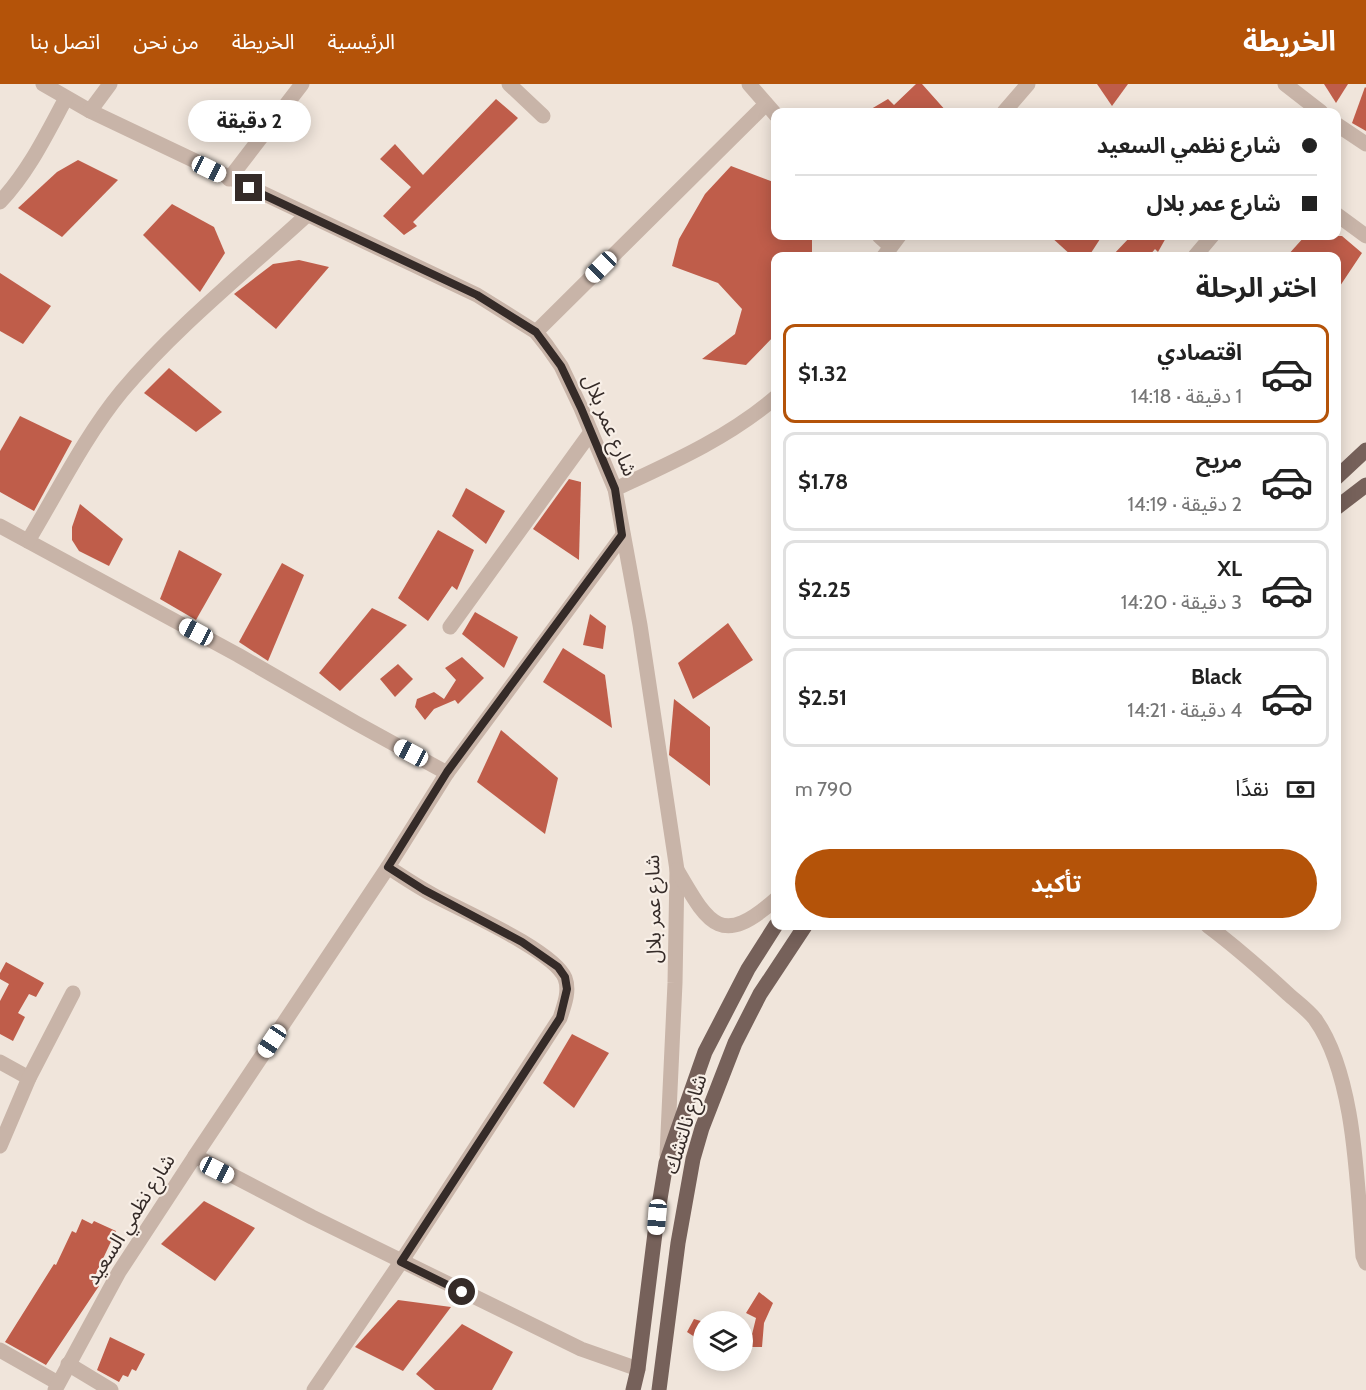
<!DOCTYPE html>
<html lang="ar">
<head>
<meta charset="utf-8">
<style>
  body { margin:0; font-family:Cabin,"Noto Sans Arabic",sans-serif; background:#f2f2f2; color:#222; direction:rtl; height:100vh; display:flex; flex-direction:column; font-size:22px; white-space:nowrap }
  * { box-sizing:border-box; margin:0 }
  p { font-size:20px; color:#767676 }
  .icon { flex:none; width:33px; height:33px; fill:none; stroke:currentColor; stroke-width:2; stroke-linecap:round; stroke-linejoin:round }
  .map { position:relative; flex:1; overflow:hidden; direction:ltr }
  .panel { position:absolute; left:771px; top:168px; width:570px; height:678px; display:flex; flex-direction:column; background:#fff; border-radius:12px; box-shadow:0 3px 15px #0003; direction:rtl }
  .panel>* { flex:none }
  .top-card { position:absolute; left:771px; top:24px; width:570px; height:132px; border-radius:12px; box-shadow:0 3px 15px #0003; direction:rtl; display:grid; align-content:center; height:132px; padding:0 24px; background:#fff }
  .buttons { position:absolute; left:693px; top:1227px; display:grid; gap:12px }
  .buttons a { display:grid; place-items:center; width:60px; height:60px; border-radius:50%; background:#fff; box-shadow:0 3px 15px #0003; font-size:30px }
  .end { position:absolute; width:27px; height:27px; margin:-14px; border:8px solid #352b28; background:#fff; box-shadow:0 0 0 3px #fff }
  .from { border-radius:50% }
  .bubble { position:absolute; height:42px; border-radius:21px; background:#fff; box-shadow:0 3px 15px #0003; font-size:20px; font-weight:700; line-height:42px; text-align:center; direction:rtl }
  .car { position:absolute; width:18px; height:36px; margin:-18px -9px; border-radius:8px; box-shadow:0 0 4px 2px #0007; background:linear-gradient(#fff 24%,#345 0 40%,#fff 0 76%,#345 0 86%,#fff 0) }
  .top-card b { display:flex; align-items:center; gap:21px; height:57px; font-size:22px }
  .top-card b+b { border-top:2px solid #e0e0e0 }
  .top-card i { width:15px; height:15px; background:#222 }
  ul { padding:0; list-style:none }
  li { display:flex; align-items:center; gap:18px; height:99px; margin:0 12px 9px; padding:0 12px; border:3px solid #e0e0e0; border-radius:12px }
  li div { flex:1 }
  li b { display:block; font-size:22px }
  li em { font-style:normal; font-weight:700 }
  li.on { border-color:#b45309 }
  li>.icon { width:54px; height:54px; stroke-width:1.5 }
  h2 { padding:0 24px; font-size:27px; line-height:72px }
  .pay { display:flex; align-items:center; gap:15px; height:66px; padding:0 24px; font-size:22px }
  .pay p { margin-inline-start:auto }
  .button { display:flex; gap:12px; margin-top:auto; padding:12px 24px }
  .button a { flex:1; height:69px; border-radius:36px; background:#b45309; color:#fff; font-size:24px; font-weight:700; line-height:69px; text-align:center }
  header { display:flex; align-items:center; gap:36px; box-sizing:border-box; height:84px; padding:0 30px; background:#b45309; color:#fff }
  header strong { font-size:28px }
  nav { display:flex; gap:33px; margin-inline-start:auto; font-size:21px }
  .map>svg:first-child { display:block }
  .building { fill:#bf5d4a }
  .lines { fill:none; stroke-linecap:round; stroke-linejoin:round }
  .minor { stroke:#c8b4a8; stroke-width:15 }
  .major { stroke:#76615a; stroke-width:15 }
  .route { stroke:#352b28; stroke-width:8 }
  .labels { text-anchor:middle; stroke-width:4.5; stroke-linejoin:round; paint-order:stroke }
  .street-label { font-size:20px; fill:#352b28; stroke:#f8efe7 }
</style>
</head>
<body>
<header>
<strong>الخريطة</strong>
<nav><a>الرئيسية</a><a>الخريطة</a><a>من نحن</a><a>اتصل بنا</a></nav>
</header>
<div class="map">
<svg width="1366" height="1306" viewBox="0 0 1366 1306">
  <rect width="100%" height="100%" fill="#f0e5db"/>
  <g class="building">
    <polygon points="916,0 922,0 947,28 866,28 888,15 894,21"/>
    <polygon points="1097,0 1128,0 1112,22"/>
    <polygon points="1324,0 1348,0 1336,19"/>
    <polygon points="1365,3 1366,4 1366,47 1352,39"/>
    <polygon points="496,15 518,34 413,138 417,142 404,151 383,132 411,103 380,75 395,60 423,91"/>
    <polygon points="78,76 118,96 62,153 18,124 57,88"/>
    <polygon points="731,82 776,99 776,152 812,152 812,172 776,172 776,250 746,281 702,275 735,250 742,225 718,199 672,182 679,155 705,110"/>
    <polygon points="172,120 214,143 225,169 200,208 143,151"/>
    <polygon points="1050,152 1102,152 1089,172 1072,172"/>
    <polygon points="1131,152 1167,152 1158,168 1155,165 1149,172 1112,172"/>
    <polygon points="1305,152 1342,152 1362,169 1336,208 1336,172 1287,172"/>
    <polygon points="299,176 329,183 276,245 234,210 273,180"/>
    <polygon points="0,189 51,222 23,260 0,247"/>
    <polygon points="169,284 222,328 196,348 144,309"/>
    <polygon points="20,332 72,357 34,427 0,408 0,367"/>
    <polygon points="569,395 581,398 579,476 533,445"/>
    <polygon points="466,404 505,427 486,460 452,432"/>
    <polygon points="80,420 123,455 109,482 79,467 72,456 72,443"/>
    <polygon points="438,446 474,466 457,506 452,502 428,537 398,514"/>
    <polygon points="179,466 222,490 196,536 160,515"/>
    <polygon points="282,479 304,491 268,577 239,558"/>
    <polygon points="372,524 407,541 340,607 319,589"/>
    <polygon points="475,528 518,553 504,584 462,550"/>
    <polygon points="590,530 606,542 603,565 583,561"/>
    <polygon points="728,539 753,576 693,615 678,579"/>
    <polygon points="563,564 605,591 612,644 543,598"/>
    <polygon points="462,573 484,594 458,620 455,616 434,625 425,636 415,623 417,615 434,608 444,615 456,596 445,584"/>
    <polygon points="398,580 413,595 395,613 380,595"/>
    <polygon points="674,615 710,643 710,702 669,671"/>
    <polygon points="501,646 558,694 545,750 477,698"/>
    <polygon points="6,878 44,899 36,913 29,910 18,929 25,933 13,957 0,950 0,917 9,900 0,895 0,889"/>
    <polygon points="572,950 609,969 574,1024 543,999"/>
    <polygon points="204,1117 255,1144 215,1197 161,1160"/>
    <polygon points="82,1135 92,1140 94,1137 116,1147 92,1198 99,1202 46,1281 5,1258 54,1180 56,1181 72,1147 76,1149"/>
    <polygon points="759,1208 773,1219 764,1239 762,1263 749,1263 756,1234 746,1229"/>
    <polygon points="398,1216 451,1223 403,1287 355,1263"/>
    <polygon points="694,1235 704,1238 704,1259 687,1248"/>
    <polygon points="462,1240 513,1268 492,1306 435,1306 416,1290"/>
    <polygon points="110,1253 145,1270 136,1287 132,1285 128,1293 123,1291 119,1298 97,1286"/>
  </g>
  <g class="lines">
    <g class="minor">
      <polyline points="43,0 90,27 477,211 536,248 547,262 561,282 581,324 615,405 640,541 677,786 675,899 667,1071"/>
      <polyline points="509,0 543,32"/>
      <polyline points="749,0 776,31"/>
      <polyline points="1285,0 1321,28"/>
      <polyline points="90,27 110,0"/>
      <polyline points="1004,28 1028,0"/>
      <polyline points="1336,40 1366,60"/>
      <polyline points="229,95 302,0"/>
      <path d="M 0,118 C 29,87 46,51 66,14"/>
      <polyline points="1336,130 1366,152"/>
      <polyline points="879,152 890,162"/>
      <polyline points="884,172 899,152"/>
      <polyline points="1195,172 1212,152"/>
      <polyline points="536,248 766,20"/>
      <path d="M 615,405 C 671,379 728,354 776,313"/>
      <polyline points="0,442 238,571 356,639 447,689 623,451"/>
      <path d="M 28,457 C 58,407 85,352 122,307 C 177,242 245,188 307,131"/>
      <polyline points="450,543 591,348"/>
      <path d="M 677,786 C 708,839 720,865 776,815"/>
      <path d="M 1208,842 C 1236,863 1262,886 1288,910 C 1297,918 1308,926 1315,935 C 1356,992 1357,1103 1363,1172 L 1366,1179"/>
      <polyline points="0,978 29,994"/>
      <polyline points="0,1062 29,994 73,909"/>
      <polyline points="195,1072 388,783"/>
      <polyline points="0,1266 58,1299"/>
      <polyline points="68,1280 111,1306"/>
      <polyline points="55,1306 119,1188 195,1072 312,1133 581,1265 638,1285"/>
      <path d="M 314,1306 L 401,1178 L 560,934 C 564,922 570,907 565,894 C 554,867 463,827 435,812 C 418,803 403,793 388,783 L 447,689"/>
    </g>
    <g class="major">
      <polyline points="1336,394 1366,366"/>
      <polyline points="1336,424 1366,401"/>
      <polyline points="633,1306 638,1285 657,1133 666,1079 705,968 748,885 776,841"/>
      <polyline points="659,1306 678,1159 693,1075 702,1044 735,959 760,910 805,842"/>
    </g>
  </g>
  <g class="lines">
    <polyline class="route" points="249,104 477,211 536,248 561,282 581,324 615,405 622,451 447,688 388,783 424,806 522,858 558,883 565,893 567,905 560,934 401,1178 462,1208"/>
  </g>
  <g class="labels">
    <g class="street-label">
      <text transform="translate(610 341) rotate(67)" y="7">شارع عمر بلال</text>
      <text transform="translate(653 825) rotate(-91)" y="7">شارع عمر بلال</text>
      <text transform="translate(685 1040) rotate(-73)" y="7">شارع نالتشك</text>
      <text transform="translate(130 1135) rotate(-58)" y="7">شارع نظمي السعيد</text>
    </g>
  </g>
</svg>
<div class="buttons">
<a><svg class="icon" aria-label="layers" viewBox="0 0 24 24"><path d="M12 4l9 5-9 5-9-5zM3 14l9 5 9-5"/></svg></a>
</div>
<i class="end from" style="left:462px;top:1208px"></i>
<i class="end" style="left:249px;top:104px"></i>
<div class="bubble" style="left:188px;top:16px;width:123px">2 دقيقة</div>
<i class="car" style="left:209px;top:85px;rotate:116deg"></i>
<i class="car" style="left:601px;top:183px;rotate:225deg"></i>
<i class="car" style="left:196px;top:548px;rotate:298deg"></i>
<i class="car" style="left:411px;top:669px;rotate:298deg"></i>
<i class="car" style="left:272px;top:957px;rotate:214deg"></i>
<i class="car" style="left:217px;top:1086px;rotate:117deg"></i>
<i class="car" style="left:657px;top:1133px;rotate:185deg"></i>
<div class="top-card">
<b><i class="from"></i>شارع نظمي السعيد</b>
<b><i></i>شارع عمر بلال</b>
</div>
<section class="panel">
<h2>اختر الرحلة</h2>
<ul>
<li class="on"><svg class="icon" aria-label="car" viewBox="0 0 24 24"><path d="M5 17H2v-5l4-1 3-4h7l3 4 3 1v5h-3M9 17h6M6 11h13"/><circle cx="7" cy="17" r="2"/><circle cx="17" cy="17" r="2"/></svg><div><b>اقتصادي</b><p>1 دقيقة · 14:18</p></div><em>$1.32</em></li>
<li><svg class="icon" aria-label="car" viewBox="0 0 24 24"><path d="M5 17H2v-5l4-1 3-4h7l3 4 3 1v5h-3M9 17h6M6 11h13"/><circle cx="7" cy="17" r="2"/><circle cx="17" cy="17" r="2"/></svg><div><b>مريح</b><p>2 دقيقة · 14:19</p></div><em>$1.78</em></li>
<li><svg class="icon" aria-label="car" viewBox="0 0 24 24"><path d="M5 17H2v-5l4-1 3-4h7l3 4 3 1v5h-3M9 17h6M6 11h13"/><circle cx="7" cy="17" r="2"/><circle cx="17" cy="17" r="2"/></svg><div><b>XL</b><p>3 دقيقة · 14:20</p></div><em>$2.25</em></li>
<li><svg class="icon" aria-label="car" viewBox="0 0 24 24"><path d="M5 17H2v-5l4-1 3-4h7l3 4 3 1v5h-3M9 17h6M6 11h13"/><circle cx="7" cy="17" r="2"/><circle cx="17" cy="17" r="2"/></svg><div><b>Black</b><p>4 دقيقة · 14:21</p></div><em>$2.51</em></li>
</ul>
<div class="pay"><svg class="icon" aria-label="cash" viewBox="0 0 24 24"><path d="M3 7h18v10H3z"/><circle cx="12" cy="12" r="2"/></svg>نقدًا<p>790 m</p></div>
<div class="button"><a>تأكيد</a></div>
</section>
</div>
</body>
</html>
